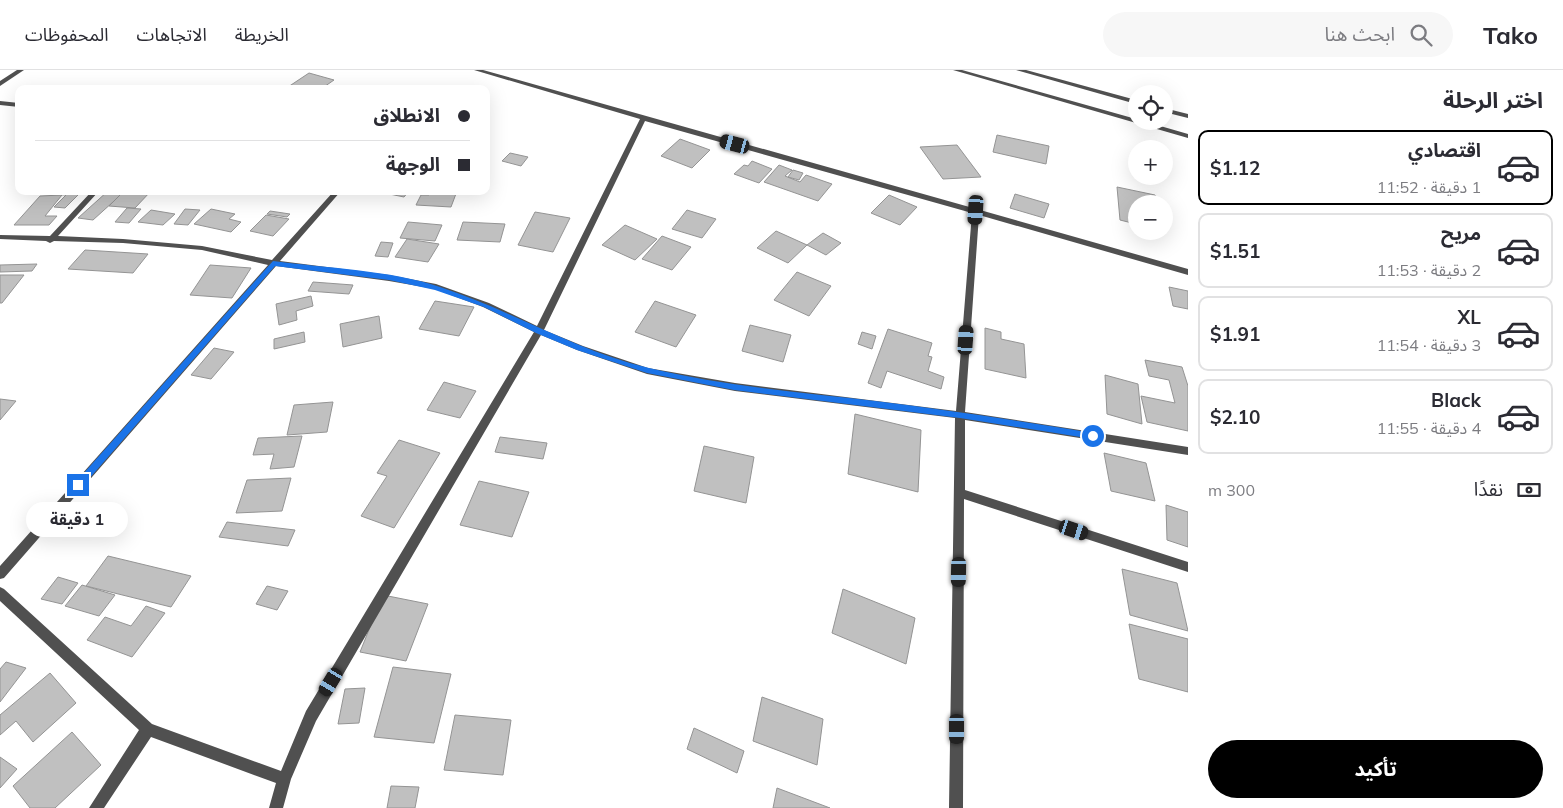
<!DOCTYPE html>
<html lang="ar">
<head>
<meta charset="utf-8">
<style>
  body { margin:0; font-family:Mulish,"Noto Sans Arabic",sans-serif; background:#f7f7f7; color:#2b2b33; direction:rtl; height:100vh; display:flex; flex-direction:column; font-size:19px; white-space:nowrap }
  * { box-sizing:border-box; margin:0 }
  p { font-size:16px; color:#7c7c81 }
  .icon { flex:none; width:28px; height:28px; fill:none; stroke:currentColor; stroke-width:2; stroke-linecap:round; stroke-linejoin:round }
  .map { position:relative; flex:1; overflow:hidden; direction:ltr }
  .side { display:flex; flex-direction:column; background:#fff; width:375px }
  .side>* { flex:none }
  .banner { position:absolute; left:15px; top:15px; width:475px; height:110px; border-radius:10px; box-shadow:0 5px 20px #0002; direction:rtl; display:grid; align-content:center; height:110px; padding:0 20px; background:#fff }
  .tools { position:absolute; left:1128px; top:15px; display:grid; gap:10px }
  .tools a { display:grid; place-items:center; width:45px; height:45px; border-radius:50%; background:#fff; box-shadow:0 5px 20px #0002; font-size:25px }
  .end { position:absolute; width:22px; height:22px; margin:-11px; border:6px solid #1a73e8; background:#fff; box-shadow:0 0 0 2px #fff }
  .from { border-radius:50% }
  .bubble { position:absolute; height:35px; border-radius:18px; background:#fff; box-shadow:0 5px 20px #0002; font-size:16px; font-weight:700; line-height:35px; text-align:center; direction:rtl }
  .car { position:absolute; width:15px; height:30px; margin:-15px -8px; border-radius:6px; box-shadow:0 0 4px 1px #0007; background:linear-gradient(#222 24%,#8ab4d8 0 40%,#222 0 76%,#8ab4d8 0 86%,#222 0) }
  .banner b { display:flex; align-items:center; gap:18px; height:48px; font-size:19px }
  .banner b+b { border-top:1px solid #e1e1e2 }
  .banner i { width:12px; height:12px; background:#2b2b33 }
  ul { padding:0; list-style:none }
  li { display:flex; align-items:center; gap:15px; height:75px; margin:0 10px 8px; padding:0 10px; border:2px solid #e1e1e2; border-radius:10px }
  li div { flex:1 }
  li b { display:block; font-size:19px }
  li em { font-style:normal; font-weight:700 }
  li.on { border-color:#000 }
  li>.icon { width:45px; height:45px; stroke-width:1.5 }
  h2 { padding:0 20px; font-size:22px; line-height:60px }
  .pay { display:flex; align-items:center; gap:12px; height:55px; padding:0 20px; font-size:19px }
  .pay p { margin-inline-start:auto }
  .cta { display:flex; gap:10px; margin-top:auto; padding:10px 20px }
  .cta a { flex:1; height:58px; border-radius:30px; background:#000; color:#fff; font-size:20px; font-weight:700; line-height:58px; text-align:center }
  header { display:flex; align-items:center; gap:30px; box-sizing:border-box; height:70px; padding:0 25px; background:#fff; border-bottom:1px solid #e1e1e2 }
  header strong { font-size:24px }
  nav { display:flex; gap:28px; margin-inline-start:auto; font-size:18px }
  .search { width:350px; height:45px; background:#f7f7f7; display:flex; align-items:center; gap:12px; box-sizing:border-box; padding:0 18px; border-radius:28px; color:#7c7c81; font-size:19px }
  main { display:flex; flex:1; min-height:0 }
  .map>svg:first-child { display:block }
  .building { fill:#c0c0c0; stroke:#949494 }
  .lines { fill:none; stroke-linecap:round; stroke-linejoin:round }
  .service { fill:#505050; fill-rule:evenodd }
  .minor { fill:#505050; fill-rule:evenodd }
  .route { fill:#1a73e8 }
</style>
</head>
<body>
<header>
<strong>Tako</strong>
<div class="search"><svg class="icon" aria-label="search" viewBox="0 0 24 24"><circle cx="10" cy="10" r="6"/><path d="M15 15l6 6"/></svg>ابحث هنا</div>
<nav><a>الخريطة</a><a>الاتجاهات</a><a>المحفوظات</a></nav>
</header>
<main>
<section class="side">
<h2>اختر الرحلة</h2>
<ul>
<li class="on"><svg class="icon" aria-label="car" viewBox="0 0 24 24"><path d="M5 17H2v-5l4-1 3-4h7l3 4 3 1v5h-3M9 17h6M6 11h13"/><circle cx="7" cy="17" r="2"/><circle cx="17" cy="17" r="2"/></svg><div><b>اقتصادي</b><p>1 دقيقة · 11:52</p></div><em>$1.12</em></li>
<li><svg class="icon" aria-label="car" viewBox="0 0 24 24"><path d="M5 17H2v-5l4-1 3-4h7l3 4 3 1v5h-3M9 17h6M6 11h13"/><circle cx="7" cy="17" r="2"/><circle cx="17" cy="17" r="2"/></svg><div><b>مريح</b><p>2 دقيقة · 11:53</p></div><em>$1.51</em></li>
<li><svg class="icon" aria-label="car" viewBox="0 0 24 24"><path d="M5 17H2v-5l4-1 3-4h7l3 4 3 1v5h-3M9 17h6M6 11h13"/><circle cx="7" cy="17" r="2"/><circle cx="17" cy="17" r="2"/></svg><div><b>XL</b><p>3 دقيقة · 11:54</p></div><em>$1.91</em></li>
<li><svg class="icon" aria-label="car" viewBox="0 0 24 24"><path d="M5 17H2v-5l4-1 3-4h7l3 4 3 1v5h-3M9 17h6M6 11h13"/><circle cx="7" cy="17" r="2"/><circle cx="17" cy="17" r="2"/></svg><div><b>Black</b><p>4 دقيقة · 11:55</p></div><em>$2.10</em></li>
</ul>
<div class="pay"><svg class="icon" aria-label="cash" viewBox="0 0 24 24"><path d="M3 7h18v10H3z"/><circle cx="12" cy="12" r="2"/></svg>نقدًا<p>300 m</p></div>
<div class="cta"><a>تأكيد</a></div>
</section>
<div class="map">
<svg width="1188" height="738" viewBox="0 0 1188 738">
  <rect width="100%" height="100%" fill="#fff"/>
  <g class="building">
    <polygon points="309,3 334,10 321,19 285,19"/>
    <polygon points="997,65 1049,76 1046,94 993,82"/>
    <polygon points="680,69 710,80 692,98 661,86"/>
    <polygon points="957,75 981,107 943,109 920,77"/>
    <polygon points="510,83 528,87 521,96 502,91"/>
    <polygon points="752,91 772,99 759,113 734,104 744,95 748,96"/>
    <polygon points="779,95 792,100 785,106 800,112 806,105 832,114 818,131 764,112"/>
    <polygon points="793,100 803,103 799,110 788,107"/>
    <polygon points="1117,117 1155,125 1157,134 1136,134 1136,154 1120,150"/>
    <polygon points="46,121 82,121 65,138 54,137 66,125 44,124"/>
    <polygon points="108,121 124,122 93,150 78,148"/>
    <polygon points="124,121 151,121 135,138 109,136"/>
    <polygon points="375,121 409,121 404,127"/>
    <polygon points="431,121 457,121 451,137 416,135 421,125 429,125"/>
    <polygon points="1015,124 1049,134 1044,148 1010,138"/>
    <polygon points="62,125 45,146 57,146 49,155 14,155 40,126"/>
    <polygon points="889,125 917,137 900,155 871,143"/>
    <polygon points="127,138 141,139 129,153 115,152"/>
    <polygon points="185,139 200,140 188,155 174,154"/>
    <polygon points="211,139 235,144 229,149 241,152 231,162 194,154"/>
    <polygon points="151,140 175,144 163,155 138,152"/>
    <polygon points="687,140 716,149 702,168 672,159"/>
    <polygon points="270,141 290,144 287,147 267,144"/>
    <polygon points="535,142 570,148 553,182 518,175"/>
    <polygon points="266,145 289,149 273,166 250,161"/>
    <polygon points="408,152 442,155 435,171 400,168"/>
    <polygon points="463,152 505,154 500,172 457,170"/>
    <polygon points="625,155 657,169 635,190 602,175"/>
    <polygon points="776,161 807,175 788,193 757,178"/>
    <polygon points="823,163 841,173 826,185 807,175"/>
    <polygon points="662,166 691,177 672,200 642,189"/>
    <polygon points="407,169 439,174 428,192 395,187"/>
    <polygon points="381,172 393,173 388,187 375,186"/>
    <polygon points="85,180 148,184 133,203 68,199"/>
    <polygon points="37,194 32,201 0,202 0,195"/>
    <polygon points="210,195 251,198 232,228 190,225"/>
    <polygon points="797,202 831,216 809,246 774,230"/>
    <polygon points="0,205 24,205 2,233 0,233"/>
    <polygon points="313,212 353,215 349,224 308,221"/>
    <polygon points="1169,217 1188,221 1188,239 1173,236"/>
    <polygon points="311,226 313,236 296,241 297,250 279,255 276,234"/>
    <polygon points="435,231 474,237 459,266 419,259"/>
    <polygon points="655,231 696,245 676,277 635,262"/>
    <polygon points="379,246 382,268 343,277 340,254"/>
    <polygon points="750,255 791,265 783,292 742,281"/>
    <polygon points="985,258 1001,262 1001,269 1024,274 1026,308 985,299"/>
    <polygon points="888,259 932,273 928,286 932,287 928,301 944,307 941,319 887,301 881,318 868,313"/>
    <polygon points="304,262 305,272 274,279 274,269"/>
    <polygon points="862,262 876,266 872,279 858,274"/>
    <polygon points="214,278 234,282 211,309 191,305"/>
    <polygon points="1145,290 1182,297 1188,316 1188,361 1147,352 1141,326 1175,333 1169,310 1149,306"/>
    <polygon points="1105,305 1138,314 1142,354 1107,344"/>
    <polygon points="444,312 476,321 460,348 427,340"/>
    <polygon points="0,329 16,331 0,350"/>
    <polygon points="333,332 327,362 287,365 294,335"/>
    <polygon points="855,344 921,360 918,422 848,404"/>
    <polygon points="302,366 294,397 270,399 274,384 253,385 258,368"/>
    <polygon points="500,367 547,373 543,389 495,382"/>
    <polygon points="399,370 440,383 394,458 361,446 387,406 377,403"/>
    <polygon points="704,376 754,387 746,433 694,421"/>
    <polygon points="1104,383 1146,393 1155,431 1111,421"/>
    <polygon points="291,408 282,441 236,443 247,410"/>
    <polygon points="479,411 529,422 512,467 460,455"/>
    <polygon points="1166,435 1188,442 1188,477 1167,470"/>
    <polygon points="227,452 295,460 288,476 219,467"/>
    <polygon points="108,486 191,506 171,537 86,516"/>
    <polygon points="1122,499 1177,513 1188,561 1130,545"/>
    <polygon points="58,507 78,513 62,534 41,529"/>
    <polygon points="82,515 115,525 99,546 65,536"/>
    <polygon points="267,516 288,521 277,540 256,534"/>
    <polygon points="843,519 915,548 906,594 832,563"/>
    <polygon points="383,525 428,534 406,591 360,582"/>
    <polygon points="146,536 165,543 132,587 87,570 105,547 131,556"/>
    <polygon points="1129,554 1188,569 1188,622 1139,609"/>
    <polygon points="6,592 26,598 0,632 0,599"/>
    <polygon points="393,597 451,604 434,673 374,667"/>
    <polygon points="50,603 76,633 33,672 16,651 0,665 0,645"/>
    <polygon points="365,618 359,653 338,654 345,619"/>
    <polygon points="762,627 823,649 817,695 753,671"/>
    <polygon points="455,645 511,650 503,705 444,700"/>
    <polygon points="694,658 744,681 737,703 687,679"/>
    <polygon points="72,662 101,695 55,738 30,738 13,716"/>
    <polygon points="0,687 17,699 0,718"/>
    <polygon points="391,716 419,717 415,738 387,738"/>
    <polygon points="777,718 830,738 773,738"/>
  </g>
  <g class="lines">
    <g class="service">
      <polygon points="1016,0 1026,0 1136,30 1136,34"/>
      <polygon points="1164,38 1188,44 1188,48 1164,42"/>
    </g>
    <g class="minor">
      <polygon points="17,0 24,0 0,16 0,11"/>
      <path d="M 474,0 L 483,0 L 973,138 L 979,138 L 980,140 L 1188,199 L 1188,205 L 979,145 L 965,342 L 1188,377 L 1188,385 L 965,350 L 965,420 L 1188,492 L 1188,502 L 964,429 L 963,738 L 949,738 L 955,348 L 735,321 L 647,304 L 577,280 L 541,265 L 316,651 L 291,709 L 283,738 L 269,738 L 276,713 L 151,667 L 104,738 L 89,738 L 139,660 L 0,531 L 0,517 L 4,519 L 152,654 L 281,701 L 306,641 L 534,262 L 483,237 L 435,219 L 389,211 L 276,196 L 4,508 L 0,509 L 0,496 L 268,195 L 202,180 L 123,173 L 54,171 L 50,173 L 46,171 L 0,169 L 0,165 L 50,166 L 92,121 L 99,121 L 58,166 L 123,169 L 202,176 L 272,190 L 334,121 L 341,121 L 280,191 L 389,205 L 436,214 L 489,233 L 537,256 L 640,49 ZM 645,51 L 972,143 L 956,341 L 735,313 L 648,298 L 583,276 L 544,260 Z"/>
      <polygon points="953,0 962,0 1136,49 1136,51 1143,51 1188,64 1188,68"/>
      <polygon points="0,31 19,33 19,37 0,35"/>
    </g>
  </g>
  <path class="route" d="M 273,191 C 325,198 391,200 440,217 C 511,240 576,281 649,298 C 723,316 800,322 875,331 C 948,340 1021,351 1093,363 L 1097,366 L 1093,369 L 960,348 L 734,320 L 647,303 L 577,280 L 536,263 L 484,237 L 435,220 L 389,210 L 275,196 L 81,418 L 75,418 L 75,413 Z"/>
</svg>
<div class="tools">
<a><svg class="icon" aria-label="locate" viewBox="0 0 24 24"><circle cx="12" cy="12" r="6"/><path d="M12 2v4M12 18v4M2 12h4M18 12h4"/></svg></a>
<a>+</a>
<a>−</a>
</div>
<i class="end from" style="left:1093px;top:366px"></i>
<i class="end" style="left:78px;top:415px"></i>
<div class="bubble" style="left:26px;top:432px;width:102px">1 دقيقة</div>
<i class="car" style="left:735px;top:74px;rotate:285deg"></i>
<i class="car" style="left:976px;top:140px;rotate:184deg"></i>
<i class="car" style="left:966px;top:270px;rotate:4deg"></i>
<i class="car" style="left:1074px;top:460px;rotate:108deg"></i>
<i class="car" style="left:959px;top:502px;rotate:181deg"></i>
<i class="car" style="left:331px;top:612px;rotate:211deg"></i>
<i class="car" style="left:957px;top:659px;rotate:180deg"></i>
<div class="banner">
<b><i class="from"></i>الانطلاق</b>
<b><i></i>الوجهة</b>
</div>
</div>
</main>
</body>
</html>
